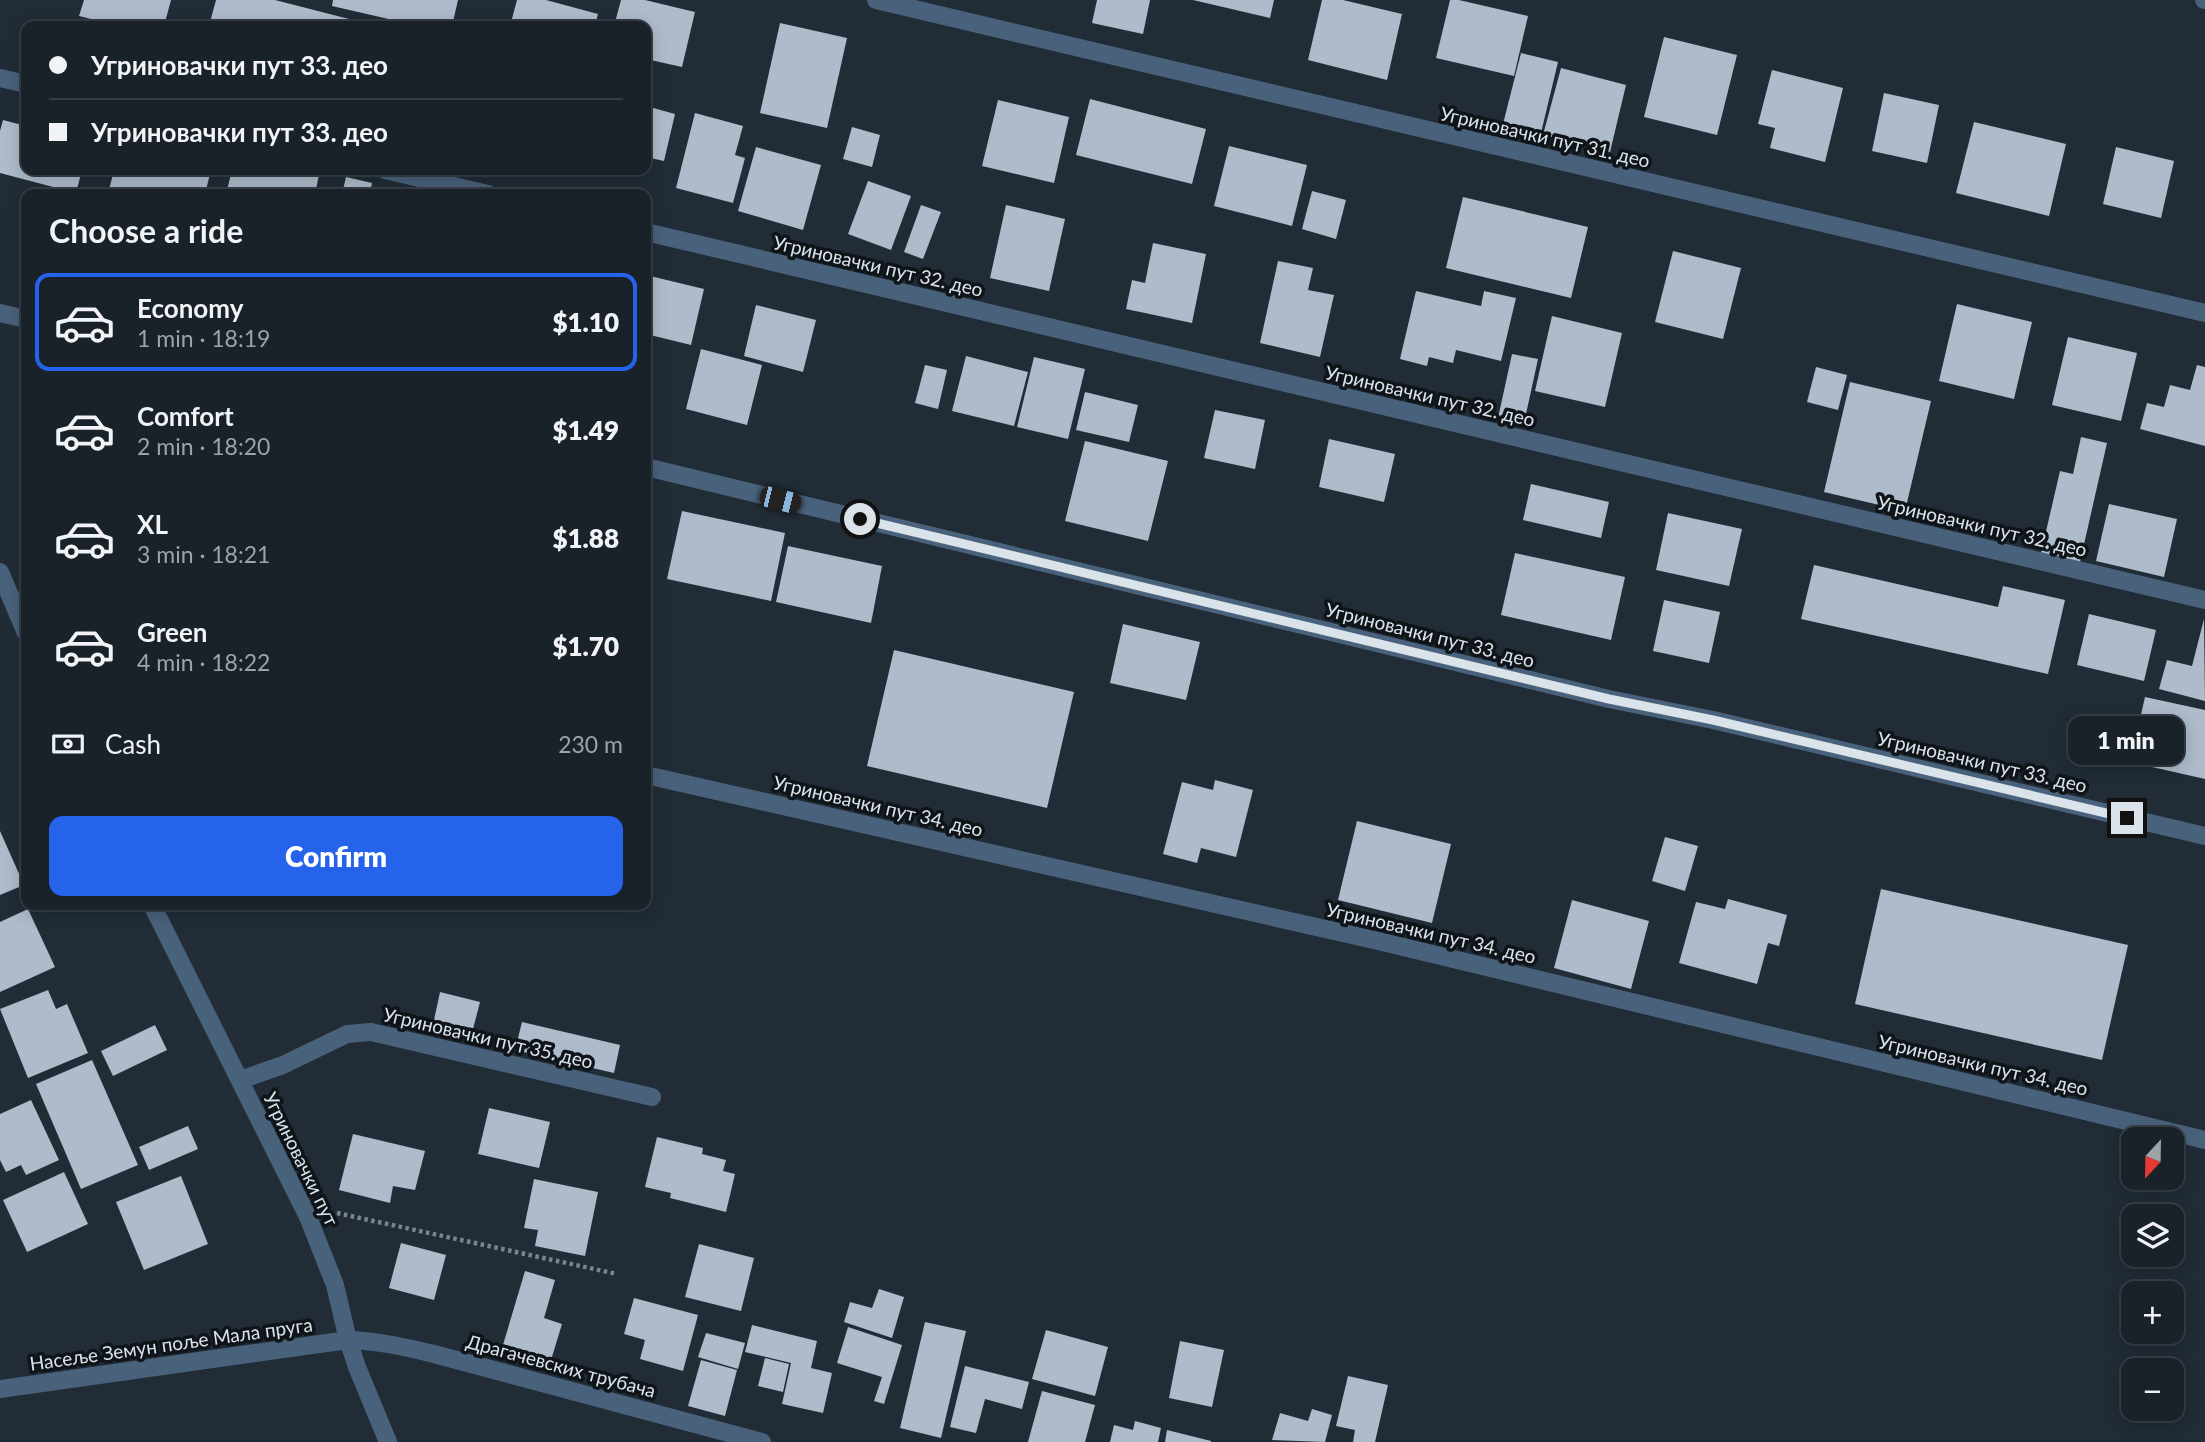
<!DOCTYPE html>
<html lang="en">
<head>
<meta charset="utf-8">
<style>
  body { margin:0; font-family:Lato,sans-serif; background:#222931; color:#f1f3f6; height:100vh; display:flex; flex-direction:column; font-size:26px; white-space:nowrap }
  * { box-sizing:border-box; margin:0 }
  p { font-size:23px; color:#9fa3a8 }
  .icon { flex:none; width:38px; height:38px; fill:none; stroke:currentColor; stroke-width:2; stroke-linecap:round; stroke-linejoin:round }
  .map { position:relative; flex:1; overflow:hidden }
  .panel { position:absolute; left:21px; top:189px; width:630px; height:721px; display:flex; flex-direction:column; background:#192129; border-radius:14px; box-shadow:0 4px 18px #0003,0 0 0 2px #373e46 }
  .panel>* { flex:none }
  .hud { position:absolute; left:21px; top:21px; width:630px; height:154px; border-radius:14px; box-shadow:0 4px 18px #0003,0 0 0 2px #373e46; display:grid; align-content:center; height:154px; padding:0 28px; background:#192129 }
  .needle { width:46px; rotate:202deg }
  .buttons { position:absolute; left:2121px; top:1127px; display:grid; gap:14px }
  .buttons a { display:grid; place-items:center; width:63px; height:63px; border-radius:14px; background:#192129; box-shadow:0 4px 18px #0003,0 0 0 2px #373e46; font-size:35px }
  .end { position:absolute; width:32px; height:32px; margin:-16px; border:9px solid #dbe3ea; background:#111; box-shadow:0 0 0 4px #111 }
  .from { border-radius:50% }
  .bubble { position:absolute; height:49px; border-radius:14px; background:#192129; box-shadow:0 4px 18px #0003,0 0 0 2px #373e46; font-size:23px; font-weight:800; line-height:49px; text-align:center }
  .car { position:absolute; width:21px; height:42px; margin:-21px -10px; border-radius:9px; box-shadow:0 0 5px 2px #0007; background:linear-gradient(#222 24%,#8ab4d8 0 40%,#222 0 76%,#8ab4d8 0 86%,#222 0) }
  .hud b { display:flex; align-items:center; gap:24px; height:66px; font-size:26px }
  .hud b+b { border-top:2px solid #373e46 }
  .hud i { width:18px; height:18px; background:#f1f3f6 }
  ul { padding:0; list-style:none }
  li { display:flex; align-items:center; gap:21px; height:98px; margin:0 14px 10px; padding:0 14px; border:4px solid transparent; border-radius:14px }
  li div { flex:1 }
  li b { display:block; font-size:26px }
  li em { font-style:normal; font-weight:800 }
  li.active { border-color:#2563eb }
  li>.icon { width:63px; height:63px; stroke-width:1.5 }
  h2 { padding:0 28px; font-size:32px; line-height:84px }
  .pay { display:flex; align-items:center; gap:18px; height:77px; padding:0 28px; font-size:26px }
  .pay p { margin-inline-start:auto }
  .primary-button { display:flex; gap:14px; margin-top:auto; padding:14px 28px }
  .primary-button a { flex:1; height:80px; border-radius:14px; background:#2563eb; color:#fff; font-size:28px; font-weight:800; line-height:80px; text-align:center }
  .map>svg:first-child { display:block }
  .building { fill:#adbbca }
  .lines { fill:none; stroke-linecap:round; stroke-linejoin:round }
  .path { stroke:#7b858e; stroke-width:4.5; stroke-dasharray:3.5 3.5; stroke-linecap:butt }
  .service { stroke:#49627b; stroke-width:18 }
  .minor { stroke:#49627b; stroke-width:18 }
  .tertiary { stroke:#49627b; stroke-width:18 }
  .route { stroke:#dbe3ea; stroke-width:9 }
  .labels { text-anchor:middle; stroke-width:7; stroke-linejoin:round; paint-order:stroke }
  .street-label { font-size:19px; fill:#dbe3ea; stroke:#0f1419 }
</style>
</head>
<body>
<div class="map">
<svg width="2205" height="1442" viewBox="0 0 2205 1442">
  <rect width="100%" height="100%" fill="#212c37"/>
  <g class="building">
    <polygon points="84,0 171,0 164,26 119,26 79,16"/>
    <polygon points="216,0 275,0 353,20 351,26 209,26"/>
    <polygon points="333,0 458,0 452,26 419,26 332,6"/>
    <polygon points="517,0 546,0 598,14 595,26 510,26"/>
    <polygon points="621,0 645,0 695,12 682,67 646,59 646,26 614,26"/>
    <polygon points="1097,0 1150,0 1143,34 1092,23"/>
    <polygon points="1193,0 1274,0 1270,18"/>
    <polygon points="1322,0 1343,0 1402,14 1387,80 1308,60"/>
    <polygon points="1450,0 1459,0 1528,16 1514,76 1436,58"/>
    <polygon points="780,23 847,38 827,128 760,113"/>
    <polygon points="1664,37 1737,55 1717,135 1644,117"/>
    <polygon points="1521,53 1558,62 1540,137 1502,128"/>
    <polygon points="1561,68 1626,85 1610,152 1543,135"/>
    <polygon points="1772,70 1843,88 1825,162 1770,148 1775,128 1758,124"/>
    <polygon points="1884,93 1939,105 1927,163 1872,151"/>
    <polygon points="1090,99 1206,129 1192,184 1076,155"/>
    <polygon points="998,100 1069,117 1054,183 982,166"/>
    <polygon points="646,106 675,114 664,161 646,157"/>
    <polygon points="695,113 743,126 735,155 745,158 733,203 676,188"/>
    <polygon points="3,120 26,126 26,170 82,170 76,193 0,173 0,131"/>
    <polygon points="1974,122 2066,144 2049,216 1956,193"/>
    <polygon points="852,127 880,135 872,167 843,159"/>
    <polygon points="1229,146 1307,165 1292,226 1214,206"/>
    <polygon points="756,147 821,165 803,230 738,211"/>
    <polygon points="2116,147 2174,161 2161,218 2103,204"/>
    <polygon points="114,170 211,170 205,194 108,194"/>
    <polygon points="232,170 293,170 319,175 315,194 226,194"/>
    <polygon points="346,177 372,183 370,194 342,194"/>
    <polygon points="868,181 911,196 891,250 848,234"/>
    <polygon points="1312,191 1346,200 1336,239 1302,229"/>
    <polygon points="1463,197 1588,227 1571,298 1446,268"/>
    <polygon points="921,205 941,212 923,259 904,252"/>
    <polygon points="1006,205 1065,219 1049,291 990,278"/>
    <polygon points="1153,243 1206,254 1192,323 1126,309 1132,280 1145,283"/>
    <polygon points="1673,251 1741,268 1723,339 1655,322"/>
    <polygon points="1278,261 1313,268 1308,290 1334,295 1320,357 1260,343"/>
    <polygon points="646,275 704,289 691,345 646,334"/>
    <polygon points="1416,291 1481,306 1484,291 1516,298 1501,361 1456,350 1453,363 1429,357 1427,366 1400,359"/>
    <polygon points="1957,304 2032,322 2014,399 1939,381"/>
    <polygon points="756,305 816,320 803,372 744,356"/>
    <polygon points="1552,316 1622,333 1605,407 1535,391"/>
    <polygon points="2068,337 2137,353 2121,421 2052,405"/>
    <polygon points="701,349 762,365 747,425 686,409"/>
    <polygon points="1512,354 1538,359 1524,423 1498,418"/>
    <polygon points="966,356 1028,372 1014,426 952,411"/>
    <polygon points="1034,357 1085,369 1068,439 1017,427"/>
    <polygon points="925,365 947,370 938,409 915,403"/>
    <polygon points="2197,365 2205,367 2205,446 2140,429 2147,403 2164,407 2170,385 2190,390"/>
    <polygon points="1816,367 1847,375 1838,410 1807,402"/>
    <polygon points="1850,382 1931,401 1905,511 1824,492"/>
    <polygon points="1085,392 1138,405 1129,442 1076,430"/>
    <polygon points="1215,410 1265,420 1255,469 1204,458"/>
    <polygon points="2081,437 2107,443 2080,562 2041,553 2060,471 2073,474"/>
    <polygon points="1329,439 1395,454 1384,502 1319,487"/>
    <polygon points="1085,441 1168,461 1148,541 1065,521"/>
    <polygon points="1531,484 1609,502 1601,538 1523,520"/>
    <polygon points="2109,504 2177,519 2164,577 2096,561"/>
    <polygon points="682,511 785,533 771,601 667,579"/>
    <polygon points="1668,513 1742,529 1729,586 1656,570"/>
    <polygon points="788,546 882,566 871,623 776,602"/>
    <polygon points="1515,553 1625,577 1611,640 1501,615"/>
    <polygon points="1814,565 1998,607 2003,586 2065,600 2048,674 1801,619"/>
    <polygon points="1664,600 1720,612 1709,663 1653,651"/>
    <polygon points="2089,614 2156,630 2144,681 2077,665"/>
    <polygon points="2204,619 2205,701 2159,689 2167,660 2192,666"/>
    <polygon points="1123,624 1200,642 1186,700 1110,683"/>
    <polygon points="894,650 1074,692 1047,808 867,766"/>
    <polygon points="2145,697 2205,710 2205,779 2130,762"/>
    <polygon points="1215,780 1253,790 1236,857 1201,848 1197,863 1163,854 1182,782 1213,790"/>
    <polygon points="1357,821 1451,844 1432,923 1338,900"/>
    <polygon points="0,831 24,885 0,895"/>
    <polygon points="1665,837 1698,846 1685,891 1652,881"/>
    <polygon points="1881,889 2128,945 2102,1060 1855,1004"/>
    <polygon points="1728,899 1787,915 1779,946 1768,943 1757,984 1679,963 1696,902 1725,909"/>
    <polygon points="1572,900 1649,921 1631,989 1554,968"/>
    <polygon points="28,909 55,967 0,992 0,922"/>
    <polygon points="48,990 56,1009 67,1004 88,1053 28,1078 0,1009"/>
    <polygon points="440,992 480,1002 473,1029 434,1020"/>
    <polygon points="522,1022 620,1045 614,1073 515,1050"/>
    <polygon points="155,1025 167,1050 113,1076 101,1051"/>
    <polygon points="92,1060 138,1165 81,1189 36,1084"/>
    <polygon points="31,1100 59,1160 26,1175 21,1165 6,1172 0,1160 0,1114"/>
    <polygon points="489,1108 550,1122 539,1168 478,1154"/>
    <polygon points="188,1126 198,1149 149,1170 139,1147"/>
    <polygon points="353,1134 425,1151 415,1190 393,1186 390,1203 339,1190"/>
    <polygon points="657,1137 703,1148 702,1154 726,1160 723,1171 735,1174 726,1212 670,1198 671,1193 645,1187"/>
    <polygon points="64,1172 88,1224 27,1252 3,1200"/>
    <polygon points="181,1176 208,1244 144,1270 116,1202"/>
    <polygon points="534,1179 598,1192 585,1256 535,1246 538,1230 524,1228"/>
    <polygon points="401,1243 446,1255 434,1300 389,1288"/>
    <polygon points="699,1244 754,1258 741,1311 685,1297"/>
    <polygon points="525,1271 555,1280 544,1318 562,1324 548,1370 500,1355"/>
    <polygon points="879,1289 904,1297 892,1338 844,1322 850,1302 872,1308"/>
    <polygon points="634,1298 698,1315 683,1371 640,1359 645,1340 624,1334"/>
    <polygon points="925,1322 966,1331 941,1438 900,1428"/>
    <polygon points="752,1325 817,1341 811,1368 832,1373 823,1413 782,1404 791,1363 745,1352"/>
    <polygon points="848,1327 902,1345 884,1404 874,1401 882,1377 837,1363"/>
    <polygon points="1046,1330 1108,1347 1095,1396 1032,1379"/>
    <polygon points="706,1333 745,1343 738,1369 698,1357"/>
    <polygon points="1180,1341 1224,1350 1212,1407 1169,1398"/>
    <polygon points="765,1358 789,1364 783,1392 758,1386"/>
    <polygon points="701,1360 737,1370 725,1416 688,1406"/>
    <polygon points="965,1366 1029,1382 1022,1409 985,1399 976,1433 950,1427"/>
    <polygon points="1348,1376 1388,1385 1375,1442 1353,1442 1355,1430 1336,1426"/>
    <polygon points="1042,1391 1095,1405 1085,1442 1028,1442"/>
    <polygon points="1312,1409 1332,1415 1325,1442 1272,1440 1280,1413 1308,1421"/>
    <polygon points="1135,1421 1161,1428 1158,1442 1110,1442 1114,1425 1133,1430"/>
    <polygon points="1167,1430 1211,1441 1211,1442 1165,1442"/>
  </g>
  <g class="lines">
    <polyline class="path" points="337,1213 617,1274"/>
    <g class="service">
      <polyline points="2204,0 2205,0"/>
      <polyline points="240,1080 283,1065 347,1034 371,1032 652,1097"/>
    </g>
    <g class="minor">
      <polyline points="876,0 2205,313"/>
      <polyline points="0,78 26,84"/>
      <polyline points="385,170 488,194"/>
      <polyline points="646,232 2205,600"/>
      <polyline points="0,313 26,319"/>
      <polyline points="646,467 1609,699 1713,720 2205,836"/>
      <polyline points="646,775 1374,940 2205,1140"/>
      <polyline points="348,1340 357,1367 388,1442"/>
    </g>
    <g class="tertiary">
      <polyline points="0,572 26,633"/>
      <polyline points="152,905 308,1217 335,1285 348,1340"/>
      <path d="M 0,1389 L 348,1340 C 378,1341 405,1347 434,1354 L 762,1442"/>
    </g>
  </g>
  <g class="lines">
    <polyline class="route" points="860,519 1609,699 1713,720 2127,818"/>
  </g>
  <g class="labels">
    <g class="street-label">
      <text transform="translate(1545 137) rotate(13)" y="7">Угриновачки пут 31. део</text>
      <text transform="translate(878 266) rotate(13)" y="7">Угриновачки пут 32. део</text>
      <text transform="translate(1430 396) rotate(13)" y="7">Угриновачки пут 32. део</text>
      <text transform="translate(1982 526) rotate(13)" y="7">Угриновачки пут 32. део</text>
      <text transform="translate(1430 635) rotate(14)" y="7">Угриновачки пут 33. део</text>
      <text transform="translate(1982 762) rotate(13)" y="7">Угриновачки пут 33. део</text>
      <text transform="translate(878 806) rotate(13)" y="7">Угриновачки пут 34. део</text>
      <text transform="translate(1431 933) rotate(13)" y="7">Угриновачки пут 34. део</text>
      <text transform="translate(488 1038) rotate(13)" y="7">Угриновачки пут 35. део</text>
      <text transform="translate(1983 1065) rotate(13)" y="7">Угриновачки пут 34. део</text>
      <text transform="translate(301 1159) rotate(64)" y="7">Угриновачки пут</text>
      <text transform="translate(171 1344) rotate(-8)" y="7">Насеље Земун поље Мала пруга</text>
      <text transform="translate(561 1366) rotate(15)" y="7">Драгачевских трубача</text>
    </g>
  </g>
</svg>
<div class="buttons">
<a><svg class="needle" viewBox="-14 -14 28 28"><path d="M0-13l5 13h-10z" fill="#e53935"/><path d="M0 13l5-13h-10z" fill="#9fa3a8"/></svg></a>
<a><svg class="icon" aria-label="layers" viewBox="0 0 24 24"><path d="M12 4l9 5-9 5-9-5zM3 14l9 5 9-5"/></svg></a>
<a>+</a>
<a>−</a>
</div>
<i class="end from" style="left:860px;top:519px"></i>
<i class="end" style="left:2127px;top:818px"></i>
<div class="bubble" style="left:2068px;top:716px;width:116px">1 min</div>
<i class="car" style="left:780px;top:500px;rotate:104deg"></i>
<div class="hud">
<b><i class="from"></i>Угриновачки пут 33. део</b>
<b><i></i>Угриновачки пут 33. део</b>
</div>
<section class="panel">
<h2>Choose a ride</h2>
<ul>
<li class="active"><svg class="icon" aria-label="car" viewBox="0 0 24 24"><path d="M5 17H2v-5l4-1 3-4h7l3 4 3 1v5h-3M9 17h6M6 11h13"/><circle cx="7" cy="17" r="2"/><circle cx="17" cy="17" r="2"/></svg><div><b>Economy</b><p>1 min · 18:19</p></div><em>$1.10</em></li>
<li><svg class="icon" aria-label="car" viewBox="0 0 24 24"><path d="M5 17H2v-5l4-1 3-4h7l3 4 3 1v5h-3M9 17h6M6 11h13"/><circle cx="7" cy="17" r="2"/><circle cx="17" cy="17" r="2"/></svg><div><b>Comfort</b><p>2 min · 18:20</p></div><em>$1.49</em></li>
<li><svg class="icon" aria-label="car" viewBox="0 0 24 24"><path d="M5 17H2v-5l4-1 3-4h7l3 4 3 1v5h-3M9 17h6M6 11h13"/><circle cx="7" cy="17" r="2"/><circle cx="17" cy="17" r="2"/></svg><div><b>XL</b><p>3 min · 18:21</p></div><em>$1.88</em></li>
<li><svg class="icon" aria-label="car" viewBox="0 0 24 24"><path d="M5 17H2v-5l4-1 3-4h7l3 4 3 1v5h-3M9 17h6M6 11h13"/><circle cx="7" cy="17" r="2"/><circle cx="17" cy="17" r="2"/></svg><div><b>Green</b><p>4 min · 18:22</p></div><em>$1.70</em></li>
</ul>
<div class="pay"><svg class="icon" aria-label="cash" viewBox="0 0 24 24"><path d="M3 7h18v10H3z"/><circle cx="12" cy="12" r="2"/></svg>Cash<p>230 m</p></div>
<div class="primary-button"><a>Confirm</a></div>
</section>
</div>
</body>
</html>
